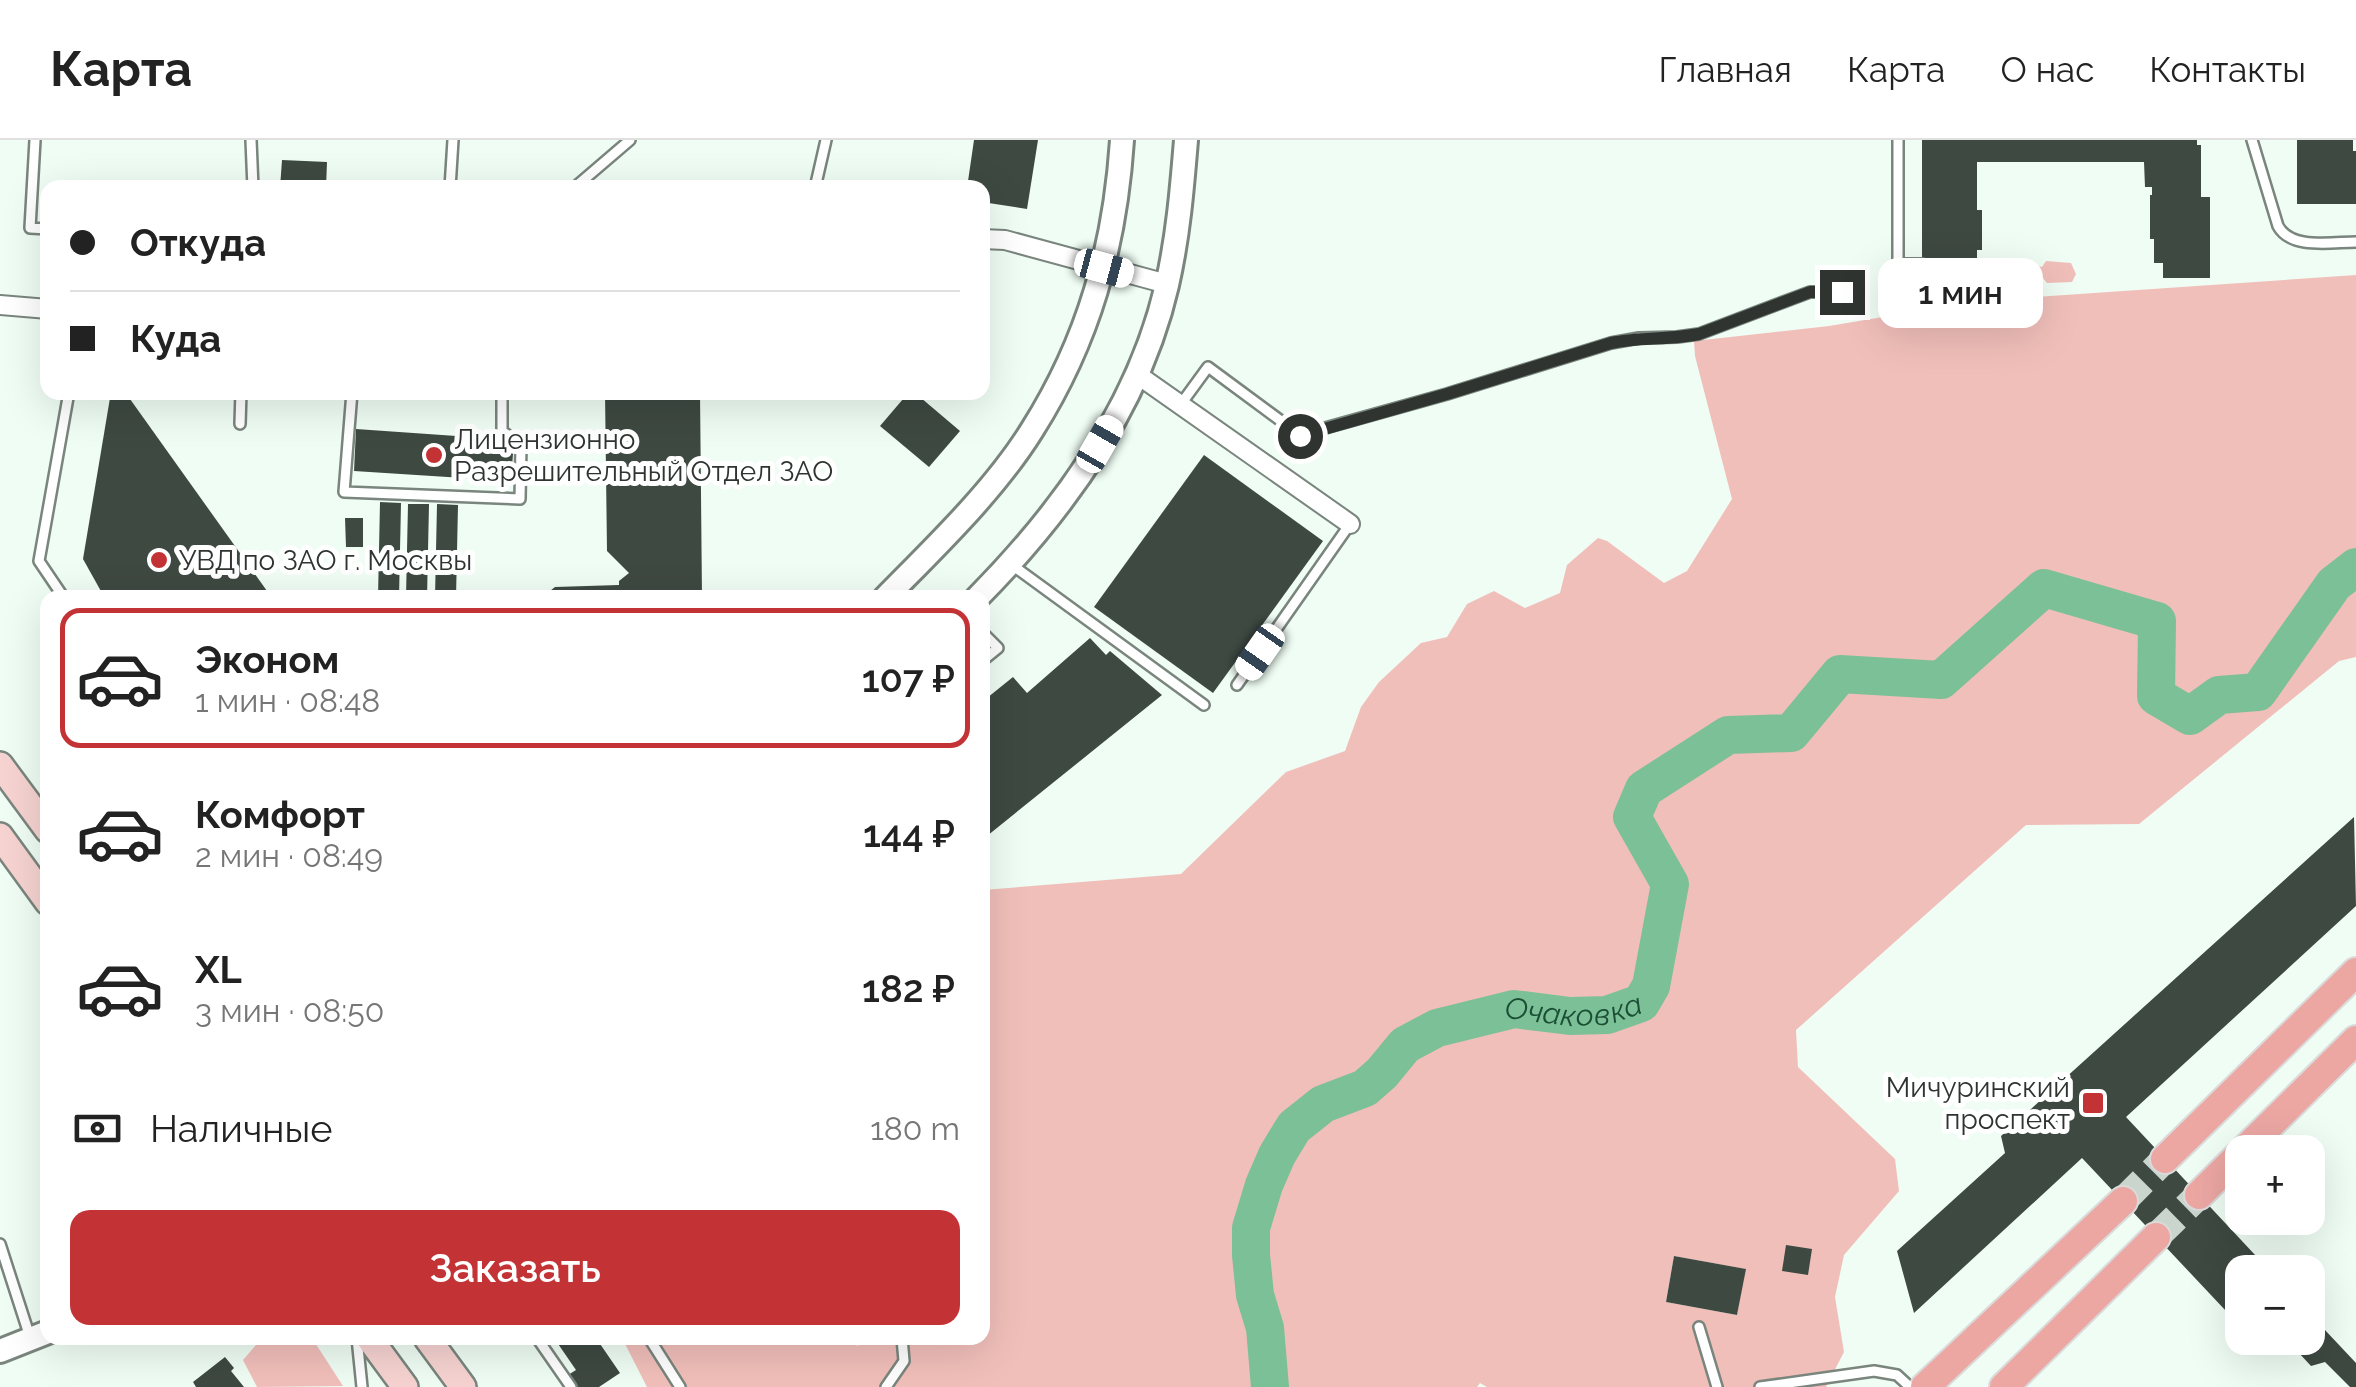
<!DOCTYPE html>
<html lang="ru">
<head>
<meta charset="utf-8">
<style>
  body { margin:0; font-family:Raleway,sans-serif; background:#f6f6f6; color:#222; height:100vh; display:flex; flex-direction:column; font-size:38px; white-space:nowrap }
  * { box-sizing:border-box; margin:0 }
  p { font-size:32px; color:#767676 }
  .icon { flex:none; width:55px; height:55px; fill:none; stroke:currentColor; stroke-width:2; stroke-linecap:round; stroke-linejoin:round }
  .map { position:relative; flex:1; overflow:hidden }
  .side { position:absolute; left:40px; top:450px; width:950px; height:755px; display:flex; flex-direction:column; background:#fff; border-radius:20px; box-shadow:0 10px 40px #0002 }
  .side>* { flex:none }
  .guide { position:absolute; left:40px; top:40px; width:950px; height:220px; border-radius:20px; box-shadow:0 10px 40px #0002; display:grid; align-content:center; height:220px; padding:0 30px; background:#fff }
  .fabs { position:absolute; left:2225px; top:995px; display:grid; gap:20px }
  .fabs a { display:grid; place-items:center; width:100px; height:100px; border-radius:20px; background:#fff; box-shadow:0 10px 40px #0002; font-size:50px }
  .end { position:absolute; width:45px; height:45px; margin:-22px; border:12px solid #2f3431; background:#fff; box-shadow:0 0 0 5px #fff }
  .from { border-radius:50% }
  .bubble { position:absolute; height:70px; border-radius:20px; background:#fff; box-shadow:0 10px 40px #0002; font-size:32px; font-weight:600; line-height:70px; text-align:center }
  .car { position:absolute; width:30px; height:60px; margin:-30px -15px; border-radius:12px; box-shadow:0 0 8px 2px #0007; background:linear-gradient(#fff 24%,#345 0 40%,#fff 0 76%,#345 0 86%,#fff 0) }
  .guide b { display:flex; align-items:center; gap:35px; height:95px; font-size:38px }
  .guide b+b { border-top:2px solid #e0e0e0 }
  .guide i { width:25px; height:25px; background:#222 }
  ul { padding:18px 0 0; list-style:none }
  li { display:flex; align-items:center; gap:30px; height:140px; margin:0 20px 15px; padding:0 10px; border:5px solid transparent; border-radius:20px }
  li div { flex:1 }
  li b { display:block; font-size:38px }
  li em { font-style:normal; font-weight:600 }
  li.active { border-color:#c33335 }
  li>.icon { width:90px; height:90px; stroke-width:1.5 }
  .pay { display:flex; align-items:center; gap:25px; height:110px; padding:0 30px; font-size:38px }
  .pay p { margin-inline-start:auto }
  .cta { display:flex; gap:20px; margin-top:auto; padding:20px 30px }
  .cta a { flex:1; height:115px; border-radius:20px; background:#c33335; color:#fff; font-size:40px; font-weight:600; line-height:115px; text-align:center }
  header { display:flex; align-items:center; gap:60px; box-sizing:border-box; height:140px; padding:0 50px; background:#fff; border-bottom:2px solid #e0e0e0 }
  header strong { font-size:48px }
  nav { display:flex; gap:55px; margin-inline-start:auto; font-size:35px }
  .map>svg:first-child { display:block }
  .green { fill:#f1bfba; fill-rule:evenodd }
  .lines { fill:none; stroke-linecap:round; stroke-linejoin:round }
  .river { stroke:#7cc098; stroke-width:38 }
  .building { fill:#3e4942 }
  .primary-tunnel { stroke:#c9d5cd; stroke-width:28; stroke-dasharray:28 14; stroke-linecap:butt }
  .service-casing { stroke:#79857d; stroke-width:14 }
  .minor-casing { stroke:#79857d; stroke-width:22 }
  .tertiary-casing { stroke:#79857d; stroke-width:28 }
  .secondary-casing { stroke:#79857d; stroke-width:30 }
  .primary-casing { stroke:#dadada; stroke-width:32 }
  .service { stroke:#fff; stroke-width:9 }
  .minor { stroke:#fff; stroke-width:18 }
  .tertiary { stroke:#fff; stroke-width:22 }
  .secondary { stroke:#f6d3d1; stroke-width:25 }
  .primary { stroke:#eca7a3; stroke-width:28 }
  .route { stroke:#2f3431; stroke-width:12 }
  .poi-dot { fill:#c33335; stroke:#fff; stroke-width:4 }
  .labels { text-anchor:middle; stroke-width:10; stroke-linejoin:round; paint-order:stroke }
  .poi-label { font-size:28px; fill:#2f3431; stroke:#fff; text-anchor:start }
  .water-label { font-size:30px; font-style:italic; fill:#1b4f34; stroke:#fff }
</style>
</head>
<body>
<header>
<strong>Карта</strong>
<nav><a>Главная</a><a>Карта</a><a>О нас</a><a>Контакты</a></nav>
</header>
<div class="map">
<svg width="2356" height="1247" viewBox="0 0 2356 1247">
  <rect width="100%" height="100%" fill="#effdf4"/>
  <g class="green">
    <polygon points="2046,121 2071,123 2076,134 2072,142 2047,143 2043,138 2038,144 2014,142 2013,132 2008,125 2032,124 2042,127"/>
    <path d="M 2356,135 L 2356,517 L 2339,521 L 2139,684 L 2026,685 L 1796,890 L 1798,927 L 1895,1019 L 1899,1051 L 1844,1115 L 1835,1157 L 1844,1212 L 1826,1247 L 1487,1247 L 1480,1243 L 1477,1247 L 647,1247 L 622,1198 L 850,1198 L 857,1206 L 869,1198 L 982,1198 L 983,750 L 1181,734 L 1286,632 L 1345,611 L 1361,567 L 1379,542 L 1421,503 L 1447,497 L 1467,464 L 1494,451 L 1525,468 L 1560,453 L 1567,425 L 1598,398 L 1607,401 L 1664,443 L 1687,431 L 1732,359 L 1695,216 L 1694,201 L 1829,186 L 1978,161 ZM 1674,1116 L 1745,1129 L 1737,1175 L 1666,1162 Z"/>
    <polygon points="262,1198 312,1198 343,1246 257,1247 243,1220"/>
  </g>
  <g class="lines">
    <path class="river" id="s1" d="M 1270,1247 L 1265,1188 L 1255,1155 L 1251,1115 L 1251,1088 L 1264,1045 L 1277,1015 L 1294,987 L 1323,964 L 1365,948 L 1382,933 L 1405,905 L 1437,888 L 1514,869 L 1570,876 L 1607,875 L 1641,863 L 1651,846 L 1670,744 L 1632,677 L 1644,649 L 1728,595 L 1791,593 L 1840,534 L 1941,540 L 2044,448 L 2157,481 L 2156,556 L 2190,576 L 2219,555 L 2258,552 L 2334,444 L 2356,427"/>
  </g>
  <g class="building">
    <polygon points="974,0 1038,0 1027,69 982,62 982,48 967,48"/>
    <polygon points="1922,0 2197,0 2197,5 2201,5 2201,57 2210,57 2210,138 2163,138 2163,123 2154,123 2154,99 2150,99 2150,55 2152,55 2152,47 2145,47 2144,22 1977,22 1977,70 1982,70 1982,110 1977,110 1977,136 1956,136 1956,150 1922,150"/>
    <polygon points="2297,0 2353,0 2353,11 2356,11 2356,64 2297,64"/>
    <polygon points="282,20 327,22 326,48 280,48"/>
    <polygon points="111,252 125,252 272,458 134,458 102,453 83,419"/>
    <polygon points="605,252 700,252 702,458 541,458 555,447 619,445 619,441 629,433 607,411"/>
    <polygon points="909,252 914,252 960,291 929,327 880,286"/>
    <polygon points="356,289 514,300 511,341 354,331"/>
    <polygon points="1204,315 1323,401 1213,553 1094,467"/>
    <polygon points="380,362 401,363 399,458 378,458"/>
    <polygon points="408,364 429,364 427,458 406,458"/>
    <polygon points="437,364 458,365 456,458 435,458"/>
    <polygon points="345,378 363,378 363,407 346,407"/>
    <polygon points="1090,498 1106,515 1110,511 1162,555 982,700 982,562 1013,537 1027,553"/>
    <polygon points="2354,677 2356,766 2126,977 2271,1132 2242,1132 2242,1188 2082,1018 1914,1173 1897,1111 2005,1013 2001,996"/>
    <polygon points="1786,1105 1812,1109 1808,1135 1782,1131"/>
    <polygon points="1674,1116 1746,1129 1737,1175 1666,1162"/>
    <polygon points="2308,1172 2356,1223 2356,1247 2350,1247 2325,1222 2311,1226 2285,1198 2308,1198"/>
    <polygon points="554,1198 596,1198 620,1233 599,1247 576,1247 568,1235 576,1230"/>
    <polygon points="225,1217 234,1228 231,1231 244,1247 196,1247 193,1242"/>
  </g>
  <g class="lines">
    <g class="primary-tunnel">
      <polyline points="2123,1061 2165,1019"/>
      <polyline points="2156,1097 2199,1055"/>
    </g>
    <g class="service-casing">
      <g id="service">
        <polyline points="35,0 30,88 48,89"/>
        <polyline points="251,0 253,48"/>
        <polyline points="1898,0 1898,149"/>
        <path d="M 2252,0 L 2278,86 C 2291,110 2332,102 2356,102"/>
        <polyline points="450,48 453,0"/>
        <polyline points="574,48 630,0"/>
        <polyline points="815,48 826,0"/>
        <polyline points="1898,124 1922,124"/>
        <polyline points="352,252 344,352 520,359 521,305 502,291 502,252"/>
        <polyline points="1181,264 1208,227 1300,295 1447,254 1611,203 1639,198 1677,197 1699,194 1810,152 1842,152"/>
        <polyline points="240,284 241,252"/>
        <polyline points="1012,425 1204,565"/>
        <polyline points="64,458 39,421 69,252"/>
        <polyline points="982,492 998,508 982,521"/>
        <polyline points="1237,545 1350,384"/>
        <polyline points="0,1104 30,1197"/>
        <polyline points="1699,1187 1717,1247"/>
        <polyline points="357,1198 362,1247"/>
        <polyline points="537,1198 571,1247"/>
        <polyline points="649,1198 680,1247"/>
        <polyline points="886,1247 904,1221 902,1198"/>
        <polyline points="1760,1247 1874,1231 1897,1235 1910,1247"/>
      </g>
    </g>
    <g class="minor-casing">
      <g id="minor">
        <polyline points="982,99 1005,100 1167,144"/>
        <polyline points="0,165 48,169"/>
        <polyline points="1138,235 1350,384"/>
      </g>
    </g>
    <g class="tertiary-casing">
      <g id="tertiary">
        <path d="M 885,458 C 935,407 994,351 1032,290 C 1089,200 1115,106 1122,0"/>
        <path d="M 977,458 C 1063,371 1139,267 1167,145 C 1178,97 1182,49 1186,0"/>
        <polyline points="0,1211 48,1192"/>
      </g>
    </g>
    <g class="secondary-casing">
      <g id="secondary">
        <polyline points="0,625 48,690"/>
        <polyline points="0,696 48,762"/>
        <polyline points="369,1198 405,1247"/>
        <polyline points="427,1198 463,1247"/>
      </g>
    </g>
    <g class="primary-casing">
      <g id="primary">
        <polyline points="2165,1019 2356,832"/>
        <polyline points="2199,1055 2356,900"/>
        <polyline points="1925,1247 2123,1061"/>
        <polyline points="2004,1247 2156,1097"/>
      </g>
    </g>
    <use href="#service" class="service"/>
    <use href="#minor" class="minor"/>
    <use href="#tertiary" class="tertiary"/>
    <use href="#secondary" class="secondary"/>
    <use href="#primary" class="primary"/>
  </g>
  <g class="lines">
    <path class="route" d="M 1300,296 L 1447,254 L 1611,203 C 1640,197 1670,200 1699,194 L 1810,152 L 1842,152"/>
  </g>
  <g class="poi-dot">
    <circle cx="434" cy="315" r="10"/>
    <circle cx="159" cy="420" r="10"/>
    <rect x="2081" y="951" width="24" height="24" rx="5"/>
  </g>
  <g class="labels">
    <g class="poi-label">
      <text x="454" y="309">Лицензионно<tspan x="454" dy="32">Разрешительный Отдел ЗАО</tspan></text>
      <text x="179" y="430">УВД по ЗАО г. Москвы</text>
      <text x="2070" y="957" text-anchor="end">Мичуринский<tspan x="2070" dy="32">проспект</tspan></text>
    </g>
    <g class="water-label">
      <text dy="10" stroke="none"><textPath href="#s1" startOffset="588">Очаковка</textPath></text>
    </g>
  </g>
</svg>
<div class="fabs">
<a>+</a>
<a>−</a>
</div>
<i class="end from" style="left:1300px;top:296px"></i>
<i class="end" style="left:1842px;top:152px"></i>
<div class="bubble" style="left:1878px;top:118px;width:165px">1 мин</div>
<i class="car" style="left:1104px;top:128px;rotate:105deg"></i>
<i class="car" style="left:1100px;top:304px;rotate:30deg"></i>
<i class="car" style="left:1260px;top:512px;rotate:215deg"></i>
<div class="guide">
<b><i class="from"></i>Откуда</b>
<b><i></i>Куда</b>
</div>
<section class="side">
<ul>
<li class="active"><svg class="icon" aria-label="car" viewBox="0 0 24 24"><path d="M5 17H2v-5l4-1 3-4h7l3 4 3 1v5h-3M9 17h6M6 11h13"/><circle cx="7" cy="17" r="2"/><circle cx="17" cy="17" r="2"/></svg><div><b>Эконом</b><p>1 мин · 08:48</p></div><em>107 ₽</em></li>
<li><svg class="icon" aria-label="car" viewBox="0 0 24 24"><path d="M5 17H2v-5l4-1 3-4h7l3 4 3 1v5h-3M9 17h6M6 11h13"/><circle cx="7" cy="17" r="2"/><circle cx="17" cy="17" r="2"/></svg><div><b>Комфорт</b><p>2 мин · 08:49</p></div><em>144 ₽</em></li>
<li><svg class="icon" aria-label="car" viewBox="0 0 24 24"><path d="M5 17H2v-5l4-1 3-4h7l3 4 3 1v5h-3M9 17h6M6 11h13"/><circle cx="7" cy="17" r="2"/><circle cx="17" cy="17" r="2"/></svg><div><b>XL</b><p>3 мин · 08:50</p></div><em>182 ₽</em></li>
</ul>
<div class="pay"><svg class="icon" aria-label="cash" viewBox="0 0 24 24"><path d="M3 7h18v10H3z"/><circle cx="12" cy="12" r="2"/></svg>Наличные<p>180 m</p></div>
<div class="cta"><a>Заказать</a></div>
</section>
</div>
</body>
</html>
